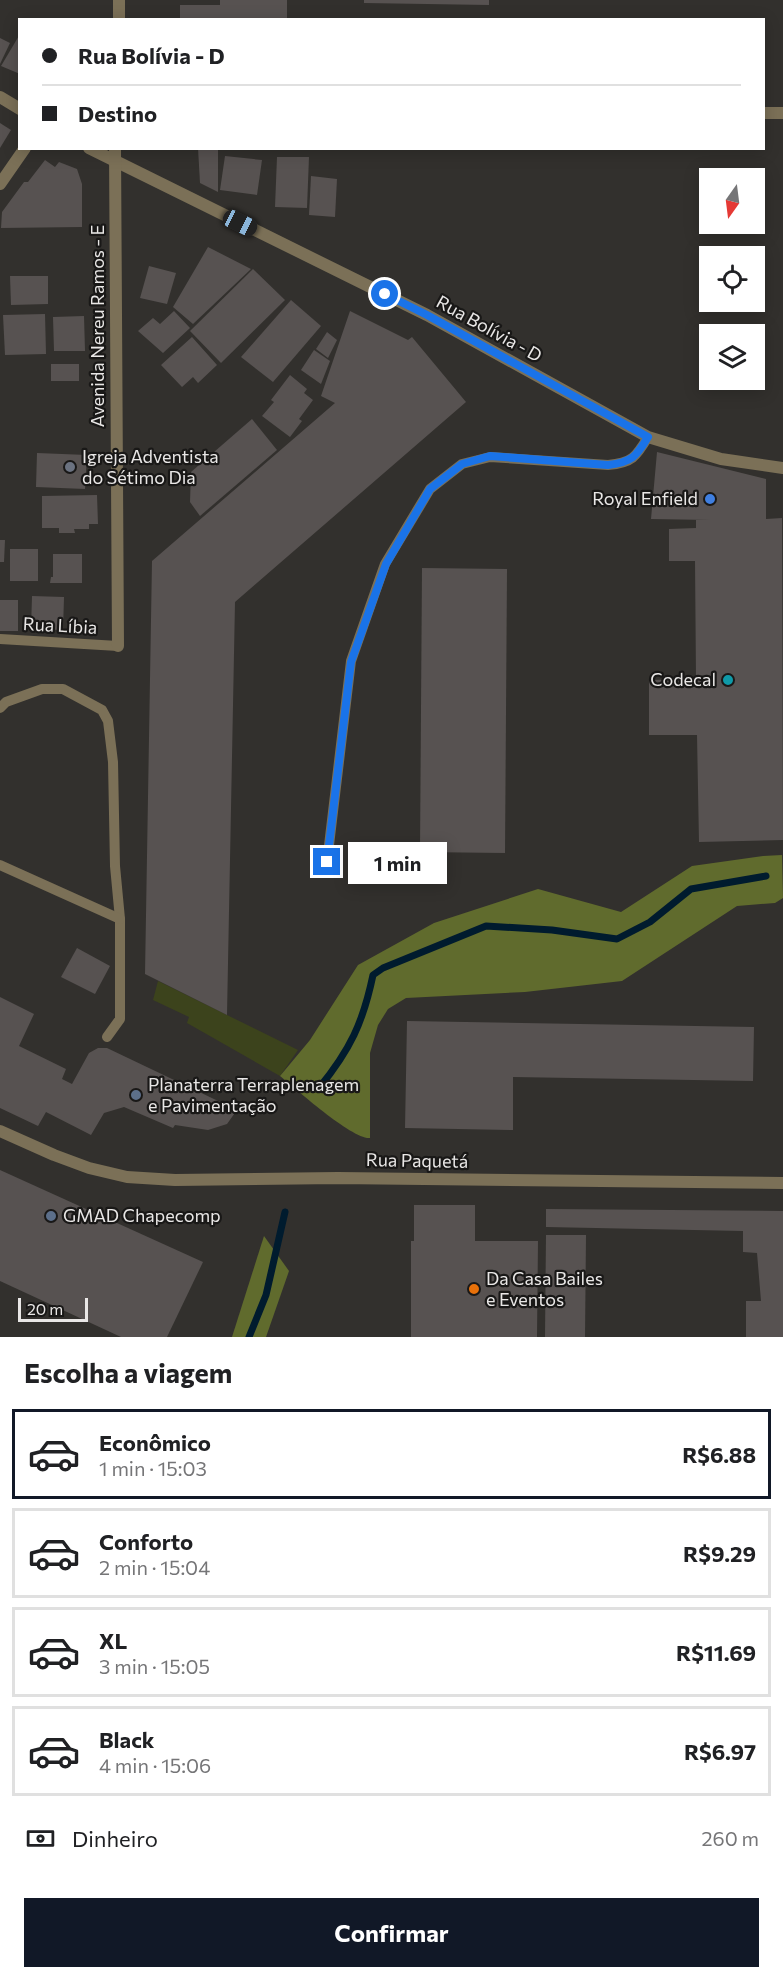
<!DOCTYPE html>
<html lang="pt">
<head>
<meta charset="utf-8">
<style>
	:root { --surface:#fff; --page:#f6f6f6; --text:#202124; --muted:#757577; --line:#e0e0e0; --accent:#111827 }
	body { margin:0; font-family:Commissioner,sans-serif; background:var(--page); color:var(--text); height:100vh; display:flex; flex-direction:column; font-size:22px; white-space:nowrap }
	* { box-sizing:border-box; margin:0 }
	p { font-size:20px; color:var(--muted) }
	.icon { flex:none; width:33px; height:33px; fill:none; stroke:currentColor; stroke-width:2; stroke-linecap:round; stroke-linejoin:round }
	.map { position:relative; height:1337px; overflow:hidden }
	.details { display:flex; flex-direction:column; background:var(--surface); flex:1 }
	.details>* { flex:none }
	.hud { position:absolute; left:18px; top:18px; width:747px; height:132px; border-radius:0px; box-shadow:0 3px 15px #0003; display:grid; align-content:center; height:132px; padding:0 24px; background:var(--surface) }
	.needle { width:39px; rotate:194deg }
	.fabs { position:absolute; left:699px; top:168px; display:grid; gap:12px }
	.fabs a { display:grid; place-items:center; width:66px; height:66px; border-radius:0px; background:var(--surface); box-shadow:0 3px 15px #0003; font-size:30px }
	.scale { position:absolute; left:18px; bottom:15px; width:70px; box-sizing:border-box; padding-left:6px; border:3px solid #e9e7e6; border-top:0; font-size:16px; line-height:21px; white-space:nowrap; color:#e9e7e6; -webkit-text-stroke:4px #191817; paint-order:stroke }
	.end { position:absolute; width:27px; height:27px; margin:-14px; border:8px solid #1a73e8; background:#fff; box-shadow:0 0 0 3px #fff }
	.from { border-radius:50% }
	.bubble { position:absolute; height:42px; border-radius:0px; background:var(--surface); box-shadow:0 3px 15px #0003; font-size:20px; font-weight:700; line-height:42px; text-align:center }
	.car { position:absolute; width:18px; height:36px; margin:-18px -9px; border-radius:8px; box-shadow:0 0 4px 2px #0007; background:linear-gradient(#222 24%,#8ab4d8 0 40%,#222 0 76%,#8ab4d8 0 86%,#222 0) }
	.hud b { display:flex; align-items:center; gap:21px; height:57px; font-size:22px }
	.hud b+b { border-top:2px solid var(--line) }
	.hud i { width:15px; height:15px; background:var(--text) }
	ul { padding:0; list-style:none }
	li { display:flex; align-items:center; gap:18px; height:90px; margin:0 12px 9px; padding:0 12px; border:3px solid var(--line); border-radius:0px }
	li div { flex:1 }
	li b { display:block; font-size:22px }
	li em { font-style:normal; font-weight:700 }
	li.current { border-color:var(--accent) }
	li>.icon { width:54px; height:54px; stroke-width:1.5 }
	h2 { padding:0 24px; font-size:27px; line-height:72px }
	.pay { display:flex; align-items:center; gap:15px; height:66px; padding:0 24px; font-size:22px }
	.pay p { margin-inline-start:auto }
	.cta { display:flex; gap:12px; margin-top:auto; padding:12px 24px }
	.cta a { flex:1; height:69px; border-radius:0px; background:var(--accent); color:#fff; font-size:24px; font-weight:700; line-height:69px; text-align:center }
	.map>svg:first-child { display:block }
</style>
</head>
<body>
<div class="map">
<svg width="783" height="1337" viewBox="0 0 783 1337">
	<rect width="100%" height="100%" fill="#32302d"/>
	<!-- green -->
	<polygon fill="#3c431c" points="158,981 298,1050 280,1076 187,1023 189,1017 153,1000"/>
	<!-- forest -->
	<g fill="#606b2d">
		<path d="M782,855L783,898L775,903L737,906L622,981L525,992L406,998L388,1009L378,1025L370,1053V1138C353,1140 296,1089 280,1076L310,1040L358,965L434,923L538,889L621,912L692,866L763,856Z"/>
		<polygon points="264,1236 289,1271 266,1337 232,1337"/>
	</g>
	<g fill="none" stroke-linecap="round" stroke-linejoin="round">
		<!-- stream -->
		<g stroke="#001b2e" stroke-width="7">
			<path d="M319,1088C350,1050 363,1023 373,975L383,968L486,926L552,930L617,939L650,922L691,889L766,876"/>
			<polyline points="249,1337 266,1295 285,1212"/>
		</g>
	</g>
	<!-- building -->
	<g fill="#575251">
		<polygon points="220,0 287,0 287,20 180,20 180,5 220,5"/>
		<polygon points="364,0 489,0 489,5 364,3"/>
		<polygon points="20,34 20,74 1,66"/>
		<polygon points="0,38 10,43 0,64"/>
		<polygon points="0,123 11,130 0,148"/>
		<polygon points="198,148 218,148 218,192 200,183"/>
		<polygon points="225,156 262,160 257,195 220,190"/>
		<polygon points="277,157 309,157 307,208 275,207"/>
		<polygon points="45,160 55,167 59,162 77,169 82,184 82,227 1,228 2,212 24,182 28,182"/>
		<polygon points="311,176 337,179 335,217 309,215"/>
		<polygon points="208,247 251,269 193,324 173,307"/>
		<polygon points="149,266 176,273 167,304 140,298"/>
		<polygon points="253,269 285,300 221,363 190,331"/>
		<polygon points="10,276 48,276 48,304 11,305"/>
		<polygon points="291,300 321,326 273,382 241,357"/>
		<polygon points="174,311 190,328 163,353 138,331 153,318 160,324"/>
		<polygon points="350,311 408,340 412,337 466,402 235,602 227,1015 145,974 152,561 335,403 321,396"/>
		<polygon points="45,314 46,354 5,355 3,315"/>
		<polygon points="84,316 85,351 54,351 53,317"/>
		<polygon points="327,332 337,340 328,358 316,349"/>
		<polygon points="192,337 217,365 198,383 193,377 182,387 161,365"/>
		<polygon points="314,350 330,361 321,384 301,370"/>
		<rect x="51" y="364" width="28" height="17"/>
		<polygon points="290,375 307,389 304,393 313,400 299,419 302,421 290,437 262,416 274,402 271,400"/>
		<polygon points="252,419 277,450 200,516 190,502 191,472"/>
		<polygon points="657,452 766,479 766,519 782,518 783,840 699,842 697,735 649,735 649,680 696,679 695,561 669,561 669,529 696,528 696,520 710,520 651,519"/>
		<polygon points="37,453 87,455 85,489 36,487"/>
		<polygon points="97,495 98,524 89,524 89,529 74,529 75,533 59,533 59,528 42,528 42,496"/>
		<polygon points="0,540 5,540 4,562 0,562"/>
		<rect x="10" y="549" width="28" height="32"/>
		<polygon points="53,554 82,554 82,583 50,583 51,577 53,577"/>
		<polygon points="422,568 507,569 505,853 420,852"/>
		<polygon points="32,596 64,597 63,630 31,629"/>
		<rect x="0" y="600" width="18" height="31"/>
		<polygon points="77,948 110,966 95,994 61,977"/>
		<polygon points="0,997 34,1014 19,1046 66,1069 62,1079 72,1084 89,1053 98,1048 107,1048 237,1110 227,1124 208,1130 175,1125 173,1128 124,1107 104,1113 91,1135 46,1112 38,1126 0,1108"/>
		<polygon points="407,1021 754,1027 753,1081 513,1077 513,1130 405,1128"/>
		<polygon points="0,1170 203,1262 167,1337 121,1337 0,1281"/>
		<polygon points="414,1205 475,1205 475,1241 538,1241 537,1337 411,1337 411,1241 414,1241"/>
		<polygon points="546,1209 783,1211 783,1337 746,1337 746,1301 761,1301 757,1253 743,1252 743,1231 546,1227"/>
		<polygon points="546,1235 586,1235 585,1337 545,1337"/>
	</g>
	<g fill="none" stroke-linecap="round" stroke-linejoin="round">
		<!-- lane -->
		<g stroke="#7b7057" stroke-width="10">
			<polyline points="0,639 118,646"/>
			<polyline points="0,708 6,702 42,689 63,689 102,710 108,721 113,762 115,866 120,919 120,1019 107,1037"/>
			<path d="M327,862L351,661L385,564L430,489L462,464L490,457L608,465C632,463 636,457 648,437"/>
			<polyline points="0,865 120,919"/>
		</g>
		<!-- street -->
		<g stroke="#7b7057" stroke-width="12">
			<polyline points="119,20 119,0"/>
			<polyline points="0,97 20,109"/>
			<polyline points="764,113 783,113"/>
			<polyline points="89,148 427,315 648,437 721,459 783,468"/>
			<polyline points="115,148 118,646"/>
			<polyline points="0,184 25,148"/>
			<polyline points="0,1131 54,1155 89,1168 127,1177 175,1180 338,1178 783,1183"/>
		</g>
	</g>
	<g fill="none" stroke-linecap="round" stroke-linejoin="round">
		<!-- route -->
		<path stroke="#1a73e8" stroke-width="8" d="M327,862L351,662L386,564L430,489L462,464L490,456L608,465C632,462 636,457 648,437L427,315L385,294"/>
	</g>
	<!-- markers -->
	<circle fill="#6b7280" stroke="#191817" stroke-width="2" cx="70" cy="467" r="6"/>
	<circle fill="#3f7fe0" stroke="#191817" stroke-width="2" cx="710" cy="499" r="6"/>
	<circle fill="#0f9aa8" stroke="#191817" stroke-width="2" cx="728" cy="680" r="6"/>
	<g fill="#5c6f8a" stroke="#191817" stroke-width="2">
		<circle cx="136" cy="1095" r="6"/>
		<circle cx="51" cy="1216" r="6"/>
	</g>
	<circle fill="#e8710a" stroke="#191817" stroke-width="2" cx="474" cy="1289" r="6"/>
	<g text-anchor="middle" stroke-width="4.5" stroke-linejoin="round" paint-order="stroke">
		<!-- street labels -->
		<g font-size="18" fill="#e9e7e6" stroke="#191817">
			<text transform="translate(98 326) rotate(-90)" y="6">Avenida Nereu Ramos - E</text>
			<text transform="translate(489 329) rotate(29)" y="6">Rua Bolívia - D</text>
			<text transform="translate(60 626) rotate(3)" y="6">Rua Líbia</text>
			<text transform="translate(417 1161) rotate(1)" y="6">Rua Paquetá</text>
		</g>
		<!-- poi labels -->
		<g font-size="18" fill="#e9e7e6" stroke="#191817" text-anchor="start">
			<text x="82" y="463">Igreja Adventista<tspan x="82" dy="21">do Sétimo Dia</tspan></text>
			<text x="698" y="505" text-anchor="end">Royal Enfield</text>
			<text x="716" y="686" text-anchor="end">Codecal</text>
			<text x="148" y="1091">Planaterra Terraplenagem<tspan x="148" dy="21">e Pavimentação</tspan></text>
			<text x="63" y="1222">GMAD Chapecomp</text>
			<text x="486" y="1285">Da Casa Bailes<tspan x="486" dy="21">e Eventos</tspan></text>
		</g>
	</g>
</svg>
<div class="fabs">
<a><svg class="needle" viewBox="-14 -14 28 28"><path d="M0-13l5 13h-10z" fill="#e53935"/><path d="M0 13l5-13h-10z" fill="#757577"/></svg></a>
<a><svg class="icon" aria-label="locate" viewBox="0 0 24 24"><circle cx="12" cy="12" r="6"/><path d="M12 2v4M12 18v4M2 12h4M18 12h4"/></svg></a>
<a><svg class="icon" aria-label="layers" viewBox="0 0 24 24"><path d="M12 4l9 5-9 5-9-5zM3 14l9 5 9-5"/></svg></a>
</div>
<div class="scale">20 m</div>
<i class="end from" style="left:385px;top:294px"></i>
<i class="end" style="left:327px;top:862px"></i>
<div class="bubble" style="left:348px;top:842px;width:99px">1 min</div>
<i class="car" style="left:240px;top:223px;rotate:116deg"></i>
<div class="hud">
<b><i class="from"></i>Rua Bolívia - D</b>
<b><i></i>Destino</b>
</div>
</div>
<section class="details">
<h2>Escolha a viagem</h2>
<ul>
<li class="current"><svg class="icon" aria-label="car" viewBox="0 0 24 24"><path d="M5 17H2v-5l4-1 3-4h7l3 4 3 1v5h-3M9 17h6M6 11h13"/><circle cx="7" cy="17" r="2"/><circle cx="17" cy="17" r="2"/></svg><div><b>Econômico</b><p>1 min · 15:03</p></div><em>R$6.88</em></li>
<li><svg class="icon" aria-label="car" viewBox="0 0 24 24"><path d="M5 17H2v-5l4-1 3-4h7l3 4 3 1v5h-3M9 17h6M6 11h13"/><circle cx="7" cy="17" r="2"/><circle cx="17" cy="17" r="2"/></svg><div><b>Conforto</b><p>2 min · 15:04</p></div><em>R$9.29</em></li>
<li><svg class="icon" aria-label="car" viewBox="0 0 24 24"><path d="M5 17H2v-5l4-1 3-4h7l3 4 3 1v5h-3M9 17h6M6 11h13"/><circle cx="7" cy="17" r="2"/><circle cx="17" cy="17" r="2"/></svg><div><b>XL</b><p>3 min · 15:05</p></div><em>R$11.69</em></li>
<li><svg class="icon" aria-label="car" viewBox="0 0 24 24"><path d="M5 17H2v-5l4-1 3-4h7l3 4 3 1v5h-3M9 17h6M6 11h13"/><circle cx="7" cy="17" r="2"/><circle cx="17" cy="17" r="2"/></svg><div><b>Black</b><p>4 min · 15:06</p></div><em>R$6.97</em></li>
</ul>
<div class="pay"><svg class="icon" aria-label="cash" viewBox="0 0 24 24"><path d="M3 7h18v10H3z"/><circle cx="12" cy="12" r="2"/></svg>Dinheiro<p>260 m</p></div>
<div class="cta"><a>Confirmar</a></div>
</section>
</body>
</html>
